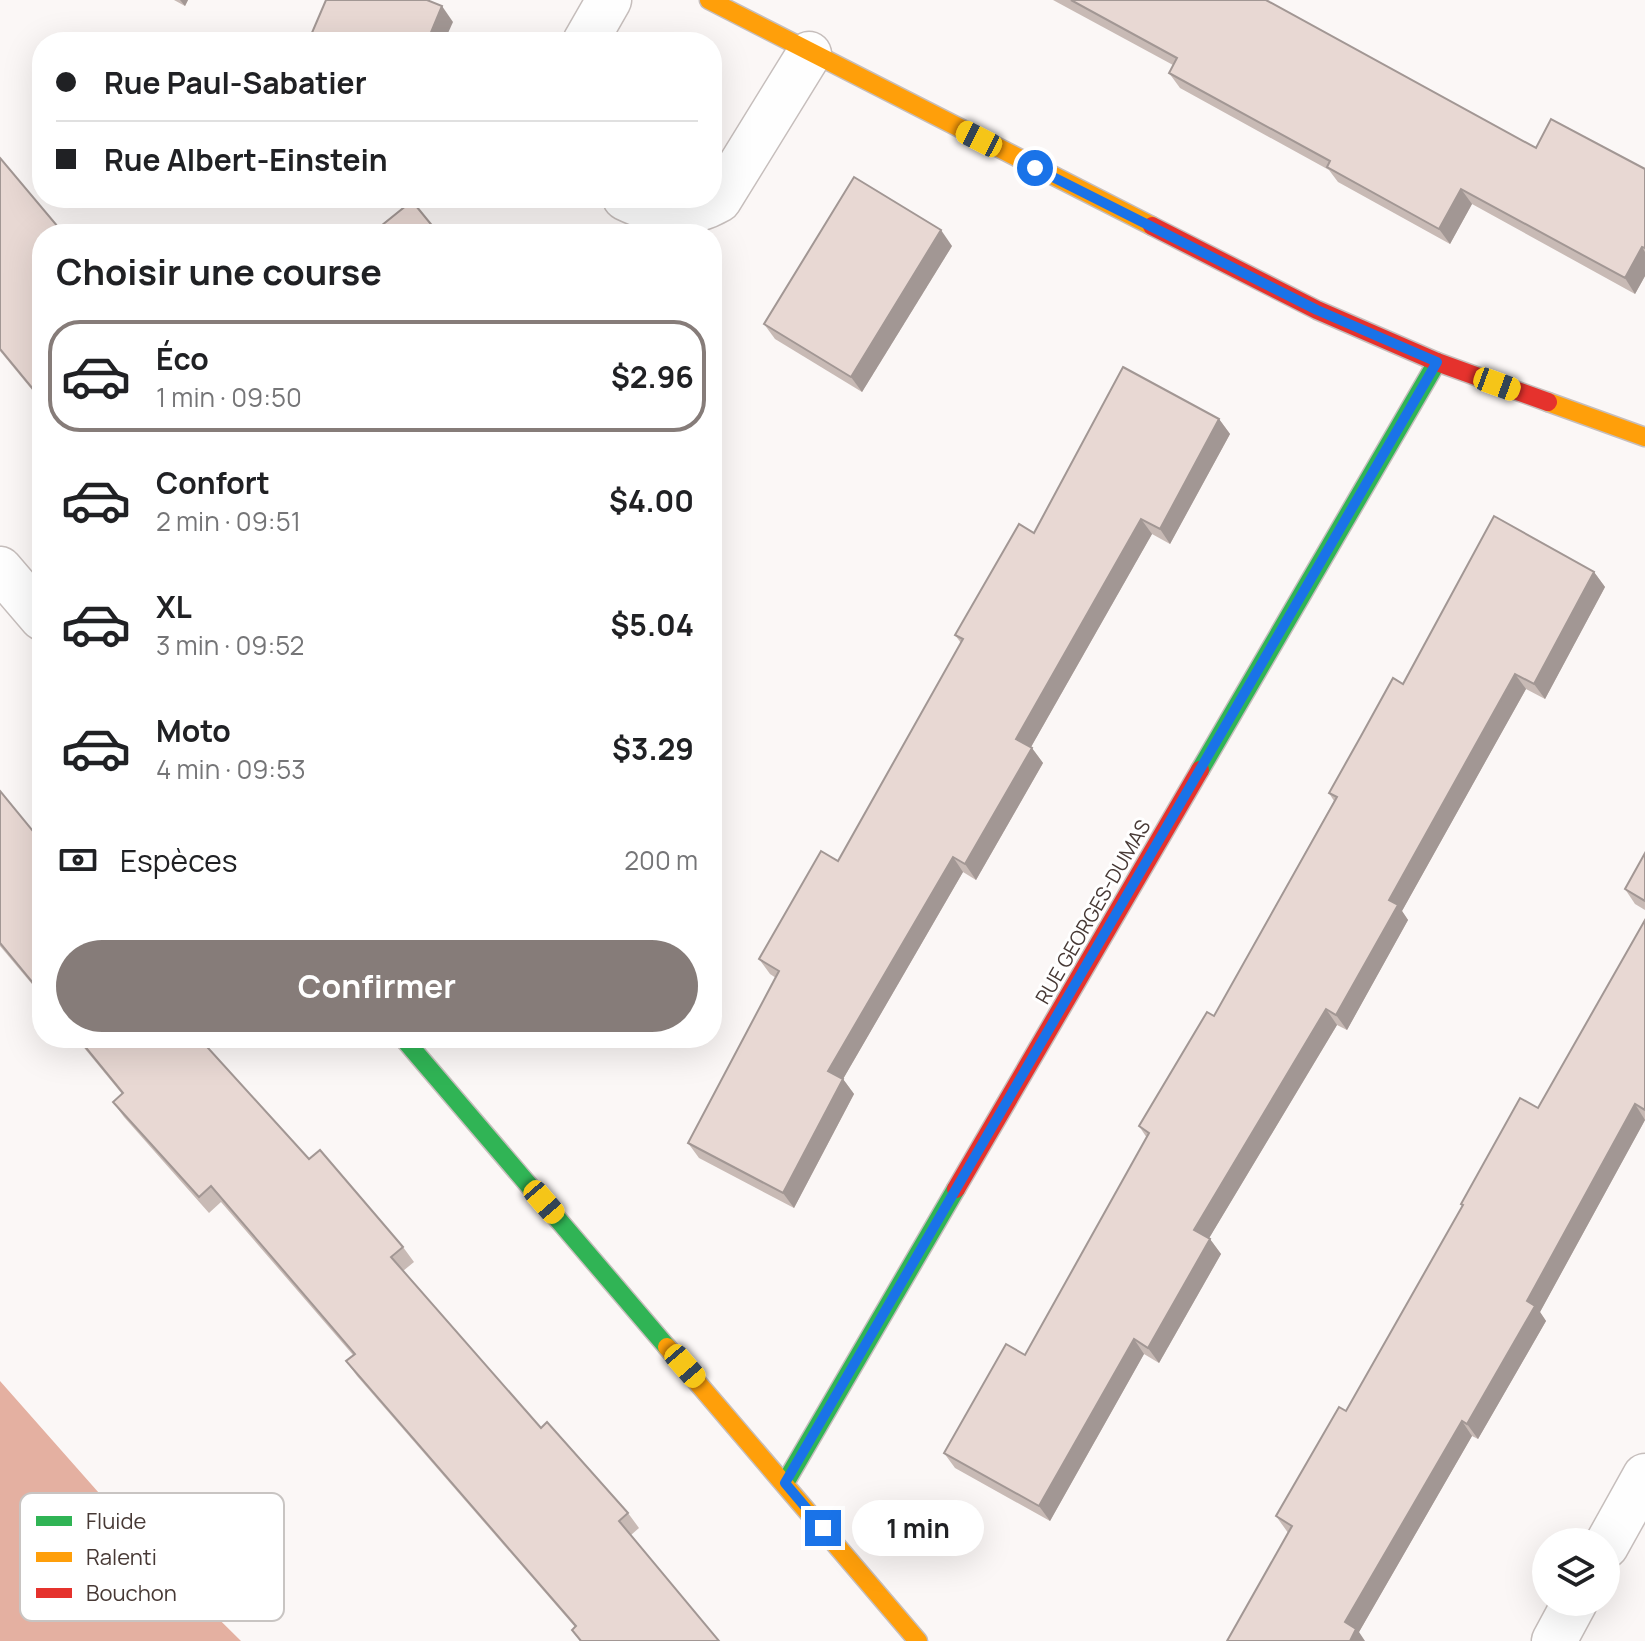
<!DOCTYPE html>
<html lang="fr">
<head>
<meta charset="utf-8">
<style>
	:root { --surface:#fff; --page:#f2f2f2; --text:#202124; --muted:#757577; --line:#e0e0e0; --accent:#867c79 }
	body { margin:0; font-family:Manrope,sans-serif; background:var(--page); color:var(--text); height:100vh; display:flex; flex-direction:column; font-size:30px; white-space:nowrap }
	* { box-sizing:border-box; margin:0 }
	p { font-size:26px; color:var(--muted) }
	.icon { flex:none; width:44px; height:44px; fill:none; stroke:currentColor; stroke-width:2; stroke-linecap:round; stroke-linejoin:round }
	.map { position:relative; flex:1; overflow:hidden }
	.drawer { position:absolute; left:32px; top:224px; width:690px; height:824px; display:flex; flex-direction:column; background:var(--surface); border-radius:32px; box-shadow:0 8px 32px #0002 }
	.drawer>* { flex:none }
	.guide { position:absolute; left:32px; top:32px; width:690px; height:176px; border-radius:32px; box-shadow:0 8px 32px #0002; display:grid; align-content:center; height:176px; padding:0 24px; background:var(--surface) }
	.fabs { position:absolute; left:1532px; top:1528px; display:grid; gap:16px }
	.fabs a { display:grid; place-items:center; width:88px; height:88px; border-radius:50%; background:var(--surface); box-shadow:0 8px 32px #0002; font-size:40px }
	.end { position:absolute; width:36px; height:36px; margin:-18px; border:10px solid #1a73e8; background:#fff; box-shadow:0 0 0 4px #fff }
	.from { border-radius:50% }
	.bubble { position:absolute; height:56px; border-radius:28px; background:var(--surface); box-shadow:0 8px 32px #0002; font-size:26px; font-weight:700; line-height:56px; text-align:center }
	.car { position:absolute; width:24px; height:48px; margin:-24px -12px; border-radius:10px; box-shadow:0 0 6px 2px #0007; background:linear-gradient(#f5c518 24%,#345 0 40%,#f5c518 0 76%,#345 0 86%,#f5c518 0) }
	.guide b { display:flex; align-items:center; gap:28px; height:76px; font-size:30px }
	.guide b+b { border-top:2px solid var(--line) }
	.guide i { width:20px; height:20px; background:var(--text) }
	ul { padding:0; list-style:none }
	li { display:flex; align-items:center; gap:24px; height:112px; margin:0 16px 12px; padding:0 8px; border:4px solid transparent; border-radius:32px }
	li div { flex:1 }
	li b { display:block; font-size:30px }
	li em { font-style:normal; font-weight:700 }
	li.current { border-color:var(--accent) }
	li>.icon { width:72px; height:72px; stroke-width:1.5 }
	h2 { padding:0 24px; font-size:36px; line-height:96px }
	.pay { display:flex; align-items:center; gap:20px; height:88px; padding:0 24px; font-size:30px }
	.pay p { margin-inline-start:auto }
	.primary-button { display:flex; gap:16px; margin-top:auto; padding:16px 24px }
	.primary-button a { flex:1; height:92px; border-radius:48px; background:var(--accent); color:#fff; font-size:32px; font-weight:700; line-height:92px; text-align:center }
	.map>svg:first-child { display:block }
</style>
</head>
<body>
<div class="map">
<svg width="1645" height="1641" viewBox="0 0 1645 1641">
	<rect width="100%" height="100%" fill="#fbf7f6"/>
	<!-- water -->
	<polygon fill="#e4b0a1" points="0,1381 152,1553 241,1641 0,1641"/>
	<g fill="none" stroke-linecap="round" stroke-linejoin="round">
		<defs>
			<g id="street">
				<polyline points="585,42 609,0"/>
				<path d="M625,198C658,214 686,219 719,200L809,54"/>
				<polyline points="0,569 42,618"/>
				<polyline points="1606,1546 1645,1476"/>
				<polyline points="1554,1641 1575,1602"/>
			</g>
			<g id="fast">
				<polyline points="1200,770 1437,362"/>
				<polyline points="403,1038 667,1347"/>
				<polyline points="785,1483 956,1189"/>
			</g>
			<g id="slow">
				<polyline points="709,0 1152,226"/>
				<polyline points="1548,402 1645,437"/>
				<polyline points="667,1347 918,1641"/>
			</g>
			<g id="jam">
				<polyline points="1152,226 1317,310 1437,362 1548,402"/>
				<polyline points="956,1189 1200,770"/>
			</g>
		</defs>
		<!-- street casing -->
		<use href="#street" stroke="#c6bebc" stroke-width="47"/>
		<!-- fast casing -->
		<use href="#fast" stroke="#c6bebc" stroke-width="21"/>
		<!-- slow casing -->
		<use href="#slow" stroke="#c6bebc" stroke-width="21"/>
		<!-- jam casing -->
		<use href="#jam" stroke="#c6bebc" stroke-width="21"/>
		<!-- street -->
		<use href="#street" stroke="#fefefe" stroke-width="44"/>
		<!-- fast -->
		<use href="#fast" stroke="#30b455" stroke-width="18"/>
		<!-- slow -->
		<use href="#slow" stroke="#ff9f0a" stroke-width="18"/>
		<!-- jam -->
		<use href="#jam" stroke="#e5322d" stroke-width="18"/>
	</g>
	<!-- wall -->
	<g fill="#c8bab5">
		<polygon points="174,0 188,0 185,6"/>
		<polygon points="1053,0 1266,0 1536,148 1645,169 1645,276 1635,294 1472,204 1450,244 1338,182 1329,170 1180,88 1169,73 1173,65"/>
		<polygon points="0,158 42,234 42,402 0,351"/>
		<polygon points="952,246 862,392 775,339 764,324"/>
		<polygon points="1219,419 1230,434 1170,544 1152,534 1031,747 1043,763 976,880 963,872 843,1079 854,1094 794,1208 699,1158 688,1143 776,978 770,974 759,959 838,861 961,643 955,635 1034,533"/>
		<polygon points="1594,572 1605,587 1545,699 1526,689 1402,911 1408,920 1347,1030 1337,1025 1209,1238 1221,1254 1159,1363 1144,1354 1050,1521 955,1468 944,1453 1025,1355 1147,1138 1139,1126 1214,1016 1334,801 1329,793 1403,684"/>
		<polygon points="0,791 42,842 42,996 0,946"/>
		<polygon points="1645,853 1645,910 1635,904 1625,889"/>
		<polygon points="1645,920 1645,1120 1540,1312 1546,1321 1478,1439 1472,1436 1359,1632 1276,1516 1346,1411 1463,1206 1461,1204 1538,1108"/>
		<polygon points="76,1038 199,1038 309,1159 403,1247 414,1262 403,1271 541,1428 628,1513 639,1528 631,1535 719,1641 580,1641 572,1630 575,1627 357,1376 346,1361 353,1355 221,1202 209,1213 124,1117 113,1102 122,1094"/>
	</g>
	<!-- shaded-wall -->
	<g fill="#a29794">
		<polygon points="180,0 188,0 185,6"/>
		<polygon points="442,6 453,22 444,42 427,42"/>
		<polygon points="1461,189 1472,204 1450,244 1439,229"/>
		<polygon points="941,230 952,246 862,392 851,377"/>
		<polygon points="1642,247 1645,252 1645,276 1635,294 1625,278"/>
		<polygon points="1219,419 1230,434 1170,544 1160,529"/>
		<polygon points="1141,519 1152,534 1027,754 1016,739"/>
		<polygon points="1594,572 1605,587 1545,699 1534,684"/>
		<polygon points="1515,674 1526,689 1402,911 1408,920 1347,1030 1336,1015 1389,900"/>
		<polygon points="1032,748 1043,763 976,880 965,864"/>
		<polygon points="953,857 963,872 839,1086 828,1071"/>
		<polygon points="1326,1009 1337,1025 1205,1245 1194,1230"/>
		<polygon points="843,1079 854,1094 794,1208 783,1193"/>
		<polygon points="1635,1104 1645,1120 1540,1312 1546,1321 1478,1439 1467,1424 1527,1301"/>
		<polygon points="1210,1239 1221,1254 1159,1363 1148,1348"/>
		<polygon points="1134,1339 1144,1354 1050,1521 1039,1506"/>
		<polygon points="1462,1421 1472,1436 1359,1632 1365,1641 1350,1641 1345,1622"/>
	</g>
	<!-- building -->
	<g fill="#e8d8d3" stroke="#a29794" stroke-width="2">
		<polygon points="326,0 427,0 442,6 427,42 308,42"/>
		<polygon points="1071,0 1266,0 1536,148 1551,119 1645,169 1645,248 1642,247 1625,278 1461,189 1439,229 1327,167 1330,161 1169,73 1177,58"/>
		<polygon points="0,158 64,234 42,234 42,400 0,349"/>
		<polygon points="854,177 941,230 851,377 764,324"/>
		<polygon points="412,201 439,234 371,234"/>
		<polygon points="1123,367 1219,419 1160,529 1141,519 1016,739 1032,748 965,864 953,857 828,1071 843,1079 783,1193 688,1143 779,971 759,959 821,851 838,861 963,639 955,635 1019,524 1034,533"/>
		<polygon points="1494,516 1594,572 1534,684 1515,674 1389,900 1398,905 1336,1015 1326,1009 1194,1230 1210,1239 1148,1348 1134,1339 1039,1506 944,1453 1006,1344 1025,1355 1149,1133 1139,1126 1207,1012 1214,1016 1337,797 1329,793 1361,736 1393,678 1403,684"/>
		<polygon points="0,791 42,842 42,994 0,943"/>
		<polygon points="1645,853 1645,901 1625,889"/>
		<polygon points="1645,920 1645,1110 1635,1104 1527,1301 1535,1306 1467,1424 1462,1421 1345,1622 1356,1629 1350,1641 1227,1641 1292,1526 1276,1516 1339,1407 1346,1411 1463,1205 1461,1204 1520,1098 1538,1108"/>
		<polygon points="78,1038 199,1038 309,1159 320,1150 403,1247 391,1257 541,1428 547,1422 628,1513 619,1521 719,1641 581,1641 572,1630 576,1626 346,1361 355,1354 211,1186 199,1197 113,1102 123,1093"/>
	</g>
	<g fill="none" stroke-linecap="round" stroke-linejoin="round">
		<!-- route -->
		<polyline stroke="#1a73e8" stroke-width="10" points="823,1528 785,1483 1437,362 1317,310 1035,168"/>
	</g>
	<g text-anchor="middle" stroke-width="6" stroke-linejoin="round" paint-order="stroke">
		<!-- street labels -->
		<g font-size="20" fill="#473935" stroke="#fff">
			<text transform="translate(1093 912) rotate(-60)" y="7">RUE GEORGES-DUMAS</text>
		</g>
	</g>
	<!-- legend -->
	<rect x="20" y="1493" width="264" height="128" rx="12" fill="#fff" stroke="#c8c4c2" stroke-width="2"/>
	<rect x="36" y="1516" width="36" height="10" fill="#30b455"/>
	<rect x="36" y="1552" width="36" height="10" fill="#ff9f0a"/>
	<rect x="36" y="1588" width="36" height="10" fill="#e5322d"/>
	<g font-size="22" fill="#473935">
		<text x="86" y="1529">Fluide</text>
		<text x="86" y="1565">Ralenti</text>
		<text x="86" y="1601">Bouchon</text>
	</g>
</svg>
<div class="fabs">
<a><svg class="icon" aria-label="layers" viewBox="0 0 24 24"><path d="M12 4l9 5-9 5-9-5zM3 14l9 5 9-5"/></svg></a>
</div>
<i class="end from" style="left:1035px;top:168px"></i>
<i class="end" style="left:823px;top:1528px"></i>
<div class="bubble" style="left:852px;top:1500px;width:132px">1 min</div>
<i class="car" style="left:979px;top:139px;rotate:297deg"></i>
<i class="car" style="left:1497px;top:384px;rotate:110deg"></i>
<i class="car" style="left:544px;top:1202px;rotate:139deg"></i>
<i class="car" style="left:685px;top:1366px;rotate:139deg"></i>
<div class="guide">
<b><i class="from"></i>Rue Paul-Sabatier</b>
<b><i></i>Rue Albert-Einstein</b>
</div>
<section class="drawer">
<h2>Choisir une course</h2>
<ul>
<li class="current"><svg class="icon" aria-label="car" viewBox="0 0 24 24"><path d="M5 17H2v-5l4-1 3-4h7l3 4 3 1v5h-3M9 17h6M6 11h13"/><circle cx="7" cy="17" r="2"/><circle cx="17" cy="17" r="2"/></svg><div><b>Éco</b><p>1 min · 09:50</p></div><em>$2.96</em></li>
<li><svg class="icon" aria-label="car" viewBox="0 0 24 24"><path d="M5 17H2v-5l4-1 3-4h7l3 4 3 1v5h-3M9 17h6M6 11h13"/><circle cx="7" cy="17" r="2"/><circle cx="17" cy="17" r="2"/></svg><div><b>Confort</b><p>2 min · 09:51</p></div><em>$4.00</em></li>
<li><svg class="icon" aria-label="car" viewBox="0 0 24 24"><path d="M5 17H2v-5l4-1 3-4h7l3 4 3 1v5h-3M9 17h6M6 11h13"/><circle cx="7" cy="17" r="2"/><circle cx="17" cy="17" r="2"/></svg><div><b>XL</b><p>3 min · 09:52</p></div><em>$5.04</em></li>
<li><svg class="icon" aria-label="car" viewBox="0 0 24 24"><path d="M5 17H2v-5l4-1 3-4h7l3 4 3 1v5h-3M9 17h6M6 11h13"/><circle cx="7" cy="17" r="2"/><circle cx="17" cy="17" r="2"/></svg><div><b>Moto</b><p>4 min · 09:53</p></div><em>$3.29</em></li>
</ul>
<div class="pay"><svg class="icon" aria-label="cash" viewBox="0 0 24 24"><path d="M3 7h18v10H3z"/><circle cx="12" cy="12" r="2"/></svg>Espèces<p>200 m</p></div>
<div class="primary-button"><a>Confirmer</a></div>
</section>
</div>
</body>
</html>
